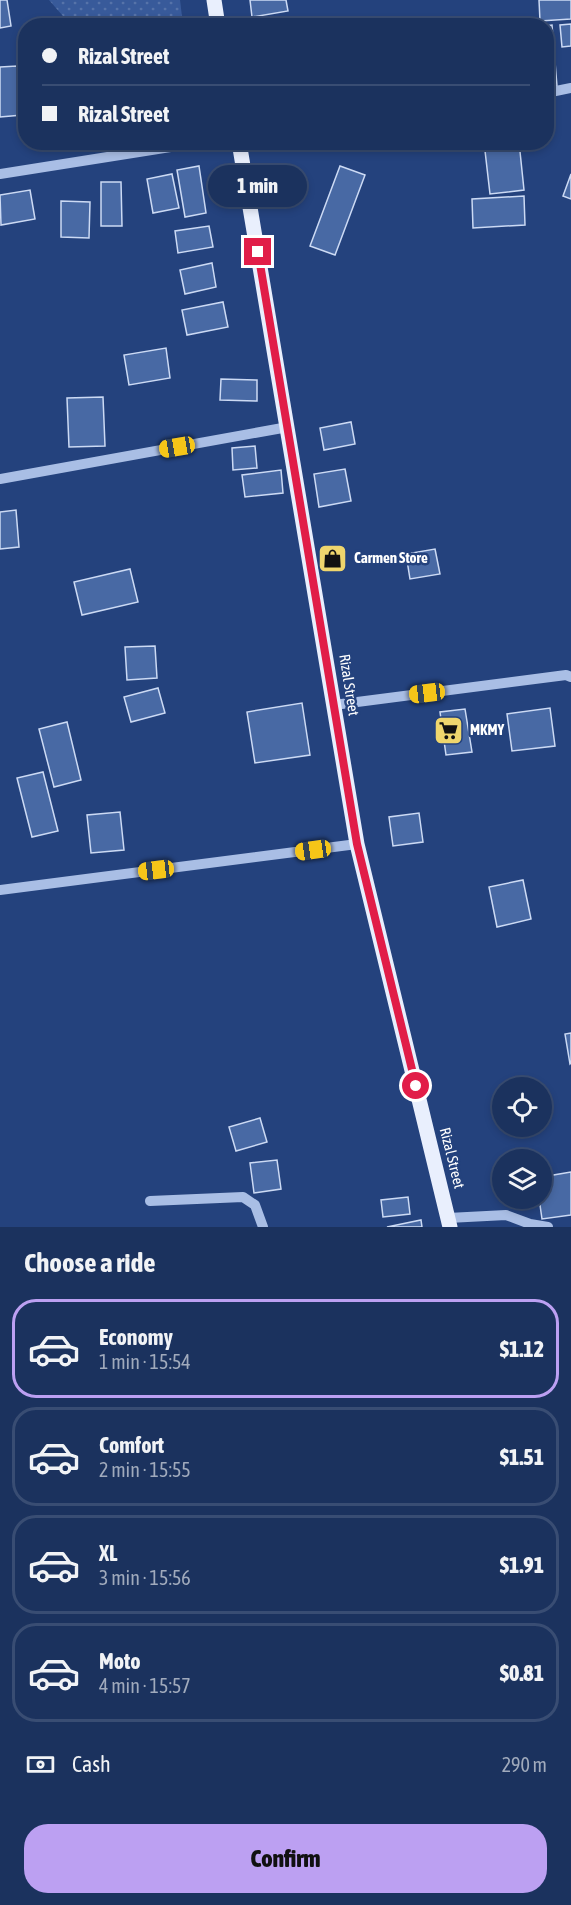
<!DOCTYPE html>
<html lang="en">
<head>
<meta charset="utf-8">
<style>
	:root { --surface:#1b325e; --page:#283e67; --text:#f1f3f6; --muted:#a0aabc; --line:#394d73; --accent:#bca0f2 }
	body { margin:0; font-family:"Asap Condensed",sans-serif; background:var(--page); color:var(--text); height:100vh; display:flex; flex-direction:column; font-size:22px; white-space:nowrap }
	* { box-sizing:border-box; margin:0 }
	p { font-size:20px; color:var(--muted) }
	.icon { flex:none; width:33px; height:33px; fill:none; stroke:currentColor; stroke-width:2; stroke-linecap:round; stroke-linejoin:round }
	.map { position:relative; height:1227px; overflow:hidden }
	.sheet { display:flex; flex-direction:column; background:var(--surface); flex:1 }
	.sheet>* { flex:none }
	.top-card { position:absolute; left:18px; top:18px; width:536px; height:132px; border-radius:24px; box-shadow:0 3px 9px #0003,0 0 0 2px var(--line); display:grid; align-content:center; height:132px; padding:0 24px; background:var(--surface) }
	.buttons { position:absolute; left:492px; top:1077px; display:grid; gap:12px }
	.buttons a { display:grid; place-items:center; width:60px; height:60px; border-radius:50%; background:var(--surface); box-shadow:0 3px 9px #0003,0 0 0 2px var(--line); font-size:30px }
	.end { position:absolute; width:27px; height:27px; margin:-14px; border:8px solid #e11d48; background:#fff; box-shadow:0 0 0 3px #fff }
	.from { border-radius:50% }
	.bubble { position:absolute; height:42px; border-radius:21px; background:var(--surface); box-shadow:0 3px 9px #0003,0 0 0 2px var(--line); font-size:20px; font-weight:800; line-height:42px; text-align:center }
	.car { position:absolute; width:18px; height:36px; margin:-18px -9px; border-radius:8px; box-shadow:0 0 4px 2px #0007; background:linear-gradient(#f5c518 24%,#345 0 40%,#f5c518 0 76%,#345 0 86%,#f5c518 0) }
	.top-card b { display:flex; align-items:center; gap:21px; height:57px; font-size:22px }
	.top-card b+b { border-top:2px solid var(--line) }
	.top-card i { width:15px; height:15px; background:var(--text) }
	ul { padding:0; list-style:none }
	li { display:flex; align-items:center; gap:18px; height:99px; margin:0 12px 9px; padding:0 12px; border:3px solid var(--line); border-radius:24px }
	li div { flex:1 }
	li b { display:block; font-size:22px }
	li em { font-style:normal; font-weight:800 }
	li.active { border-color:var(--accent) }
	li>.icon { width:54px; height:54px; stroke-width:1.5 }
	h2 { padding:0 24px; font-size:27px; line-height:72px }
	.pay { display:flex; align-items:center; gap:15px; height:66px; padding:0 24px; font-size:22px }
	.pay p { margin-inline-start:auto }
	.cta { display:flex; gap:12px; margin-top:auto; padding:12px 24px }
	.cta a { flex:1; height:69px; border-radius:24px; background:var(--accent); color:#111; font-size:24px; font-weight:800; line-height:69px; text-align:center }
	.map>svg:first-child { display:block }
</style>
</head>
<body>
<div class="map">
<svg width="571" height="1227" viewBox="0 0 571 1227">
	<defs>
		<pattern id="green-dots" width="8" height="8" patternUnits="userSpaceOnUse" patternTransform="scale(1.5)"><rect width="8" height="8" fill="#385a9a"/><path d="M2 2h.1M6 6h.1" fill="none" stroke="#5673a9" stroke-width="1.8" stroke-linecap="round"/></pattern>
	</defs>
	<rect width="100%" height="100%" fill="#24427d"/>
	<!-- green -->
	<polygon fill="url(#green-dots)" points="49,0 180,0 183,25 69,23"/>
	<!-- building -->
	<g fill="#4869a4" stroke="#ccdaf4" stroke-width="1.5">
		<polygon points="0,0 7,0 11,26 0,28"/>
		<polygon points="250,0 286,0 288,11 252,17"/>
		<polygon points="539,0 571,0 571,19 540,21"/>
		<polygon points="571,24 571,46 562,47 560,25"/>
		<polygon points="552,25 557,86 546,87 545,26"/>
		<polygon points="17,66 22,115 0,117 0,67"/>
		<polygon points="484,142 519,142 524,190 490,194"/>
		<polygon points="199,166 206,213 185,217 177,170"/>
		<polygon points="340,166 365,175 335,255 310,246"/>
		<polygon points="172,174 179,208 153,213 147,179"/>
		<polygon points="571,174 571,199 563,196"/>
		<polygon points="101,182 121,182 122,226 101,226"/>
		<polygon points="30,190 35,219 1,225 0,195"/>
		<polygon points="524,196 525,225 473,228 472,199"/>
		<polygon points="61,201 90,202 89,238 61,237"/>
		<polygon points="209,226 213,247 178,253 175,231"/>
		<polygon points="212,263 216,287 185,294 180,270"/>
		<polygon points="223,302 228,327 187,335 182,310"/>
		<polygon points="166,348 170,378 129,385 124,355"/>
		<polygon points="221,379 257,380 257,401 220,400"/>
		<polygon points="103,397 105,446 69,447 67,398"/>
		<polygon points="351,422 355,444 324,450 320,428"/>
		<polygon points="255,446 257,468 233,470 232,448"/>
		<polygon points="345,469 351,501 319,507 314,474"/>
		<polygon points="281,470 283,493 245,497 242,475"/>
		<polygon points="16,510 19,547 0,549 0,512"/>
		<polygon points="435,549 440,574 410,579 406,554"/>
		<polygon points="130,569 138,602 82,615 74,582"/>
		<polygon points="155,646 157,678 127,680 125,647"/>
		<polygon points="158,688 165,713 131,722 124,697"/>
		<polygon points="302,703 310,755 255,763 247,712"/>
		<polygon points="550,708 555,746 512,751 507,714"/>
		<polygon points="465,709 472,752 446,755 440,712"/>
		<polygon points="67,722 81,780 54,787 39,729"/>
		<polygon points="43,772 58,831 32,837 17,778"/>
		<polygon points="120,812 124,850 91,853 87,815"/>
		<polygon points="419,813 423,842 393,846 389,817"/>
		<polygon points="523,880 531,919 497,927 489,887"/>
		<polygon points="571,1033 571,1063 570,1064 565,1034"/>
		<polygon points="260,1118 267,1142 236,1151 229,1127"/>
		<polygon points="277,1160 281,1189 254,1193 250,1163"/>
		<polygon points="571,1172 571,1215 542,1219 539,1198 542,1198 542,1177"/>
		<polygon points="408,1197 410,1214 383,1217 381,1200"/>
		<polygon points="421,1220 422,1227 387,1227"/>
	</g>
	<g fill="none" stroke-linecap="round" stroke-linejoin="round">
		<!-- minor -->
		<g stroke="#a9bee5" stroke-width="10">
			<polyline points="546,93 571,88"/>
			<polyline points="0,174 202,142"/>
			<polyline points="0,479 288,427"/>
			<polyline points="334,705 566,675 571,677"/>
			<polyline points="0,890 357,844"/>
			<polyline points="150,1201 243,1197 255,1205 263,1227"/>
			<polyline points="448,1218 506,1215 530,1224 548,1227"/>
		</g>
		<!-- major -->
		<g stroke="#e9effd" stroke-width="15">
			<polyline points="214,0 218,26"/>
			<polyline points="239,142 357,844 450,1227"/>
		</g>
	</g>
	<g fill="none" stroke-linecap="round" stroke-linejoin="round">
		<!-- route -->
		<polyline stroke="#e11d48" stroke-width="8" points="258,252 357,844 416,1086"/>
	</g>
	<!-- icons -->
	<defs>
		<symbol id="shop-square" viewBox="-11 -11 22 22"><rect x="-9" y="-9" width="18" height="18" rx="4" fill="#efd66d" stroke="#24427d"/><path d="M-5-2.5h2.3a2.7 3.5 0 0 1 5.4 0H5L5.5 6h-11ZM-1.5-2.5h3a1.5 2.3 0 0 0-3 0Z" fill="#111"/></symbol>
		<symbol id="supermarket-square" viewBox="-11 -11 22 22"><rect x="-9" y="-9" width="18" height="18" rx="4" fill="#efd66d" stroke="#24427d"/><path d="M-6-5.5h2.5l.6 2H6L4.5 2H-2.5L-4.4-4H-6ZM-1.5 3.2a1.3 1.3 0 1 0 .1 0ZM3 3.2a1.3 1.3 0 1 0 .1 0Z" fill="#111"/></symbol>
	</defs>
	<g fill-rule="evenodd">
		<use href="#shop-square" x="316" y="542" width="33" height="33"/>
		<use href="#supermarket-square" x="432" y="714" width="33" height="33"/>
	</g>
	<g text-anchor="middle" stroke-width="5" stroke-linejoin="round" paint-order="stroke">
		<!-- poi labels -->
		<g font-size="15" font-weight="bold" fill="#fff" stroke="#24427d" text-anchor="start">
			<text x="354" y="563">Carmen Store</text>
			<text x="470" y="735">MKMY</text>
		</g>
		<!-- street labels -->
		<g font-size="15" fill="#fff" stroke="#24427d">
			<text transform="translate(349 685) rotate(81)" y="5">Rizal Street</text>
			<text transform="translate(452 1158) rotate(76)" y="5">Rizal Street</text>
		</g>
	</g>
</svg>
<div class="buttons">
<a><svg class="icon" aria-label="locate" viewBox="0 0 24 24"><circle cx="12" cy="12" r="6"/><path d="M12 2v4M12 18v4M2 12h4M18 12h4"/></svg></a>
<a><svg class="icon" aria-label="layers" viewBox="0 0 24 24"><path d="M12 4l9 5-9 5-9-5zM3 14l9 5 9-5"/></svg></a>
</div>
<i class="end from" style="left:416px;top:1086px"></i>
<i class="end" style="left:258px;top:252px"></i>
<div class="bubble" style="left:208px;top:165px;width:99px">1 min</div>
<i class="car" style="left:177px;top:447px;rotate:260deg"></i>
<i class="car" style="left:427px;top:693px;rotate:263deg"></i>
<i class="car" style="left:313px;top:850px;rotate:262deg"></i>
<i class="car" style="left:156px;top:870px;rotate:263deg"></i>
<div class="top-card">
<b><i class="from"></i>Rizal Street</b>
<b><i></i>Rizal Street</b>
</div>
</div>
<section class="sheet">
<h2>Choose a ride</h2>
<ul>
<li class="active"><svg class="icon" aria-label="car" viewBox="0 0 24 24"><path d="M5 17H2v-5l4-1 3-4h7l3 4 3 1v5h-3M9 17h6M6 11h13"/><circle cx="7" cy="17" r="2"/><circle cx="17" cy="17" r="2"/></svg><div><b>Economy</b><p>1 min · 15:54</p></div><em>$1.12</em></li>
<li><svg class="icon" aria-label="car" viewBox="0 0 24 24"><path d="M5 17H2v-5l4-1 3-4h7l3 4 3 1v5h-3M9 17h6M6 11h13"/><circle cx="7" cy="17" r="2"/><circle cx="17" cy="17" r="2"/></svg><div><b>Comfort</b><p>2 min · 15:55</p></div><em>$1.51</em></li>
<li><svg class="icon" aria-label="car" viewBox="0 0 24 24"><path d="M5 17H2v-5l4-1 3-4h7l3 4 3 1v5h-3M9 17h6M6 11h13"/><circle cx="7" cy="17" r="2"/><circle cx="17" cy="17" r="2"/></svg><div><b>XL</b><p>3 min · 15:56</p></div><em>$1.91</em></li>
<li><svg class="icon" aria-label="car" viewBox="0 0 24 24"><path d="M5 17H2v-5l4-1 3-4h7l3 4 3 1v5h-3M9 17h6M6 11h13"/><circle cx="7" cy="17" r="2"/><circle cx="17" cy="17" r="2"/></svg><div><b>Moto</b><p>4 min · 15:57</p></div><em>$0.81</em></li>
</ul>
<div class="pay"><svg class="icon" aria-label="cash" viewBox="0 0 24 24"><path d="M3 7h18v10H3z"/><circle cx="12" cy="12" r="2"/></svg>Cash<p>290 m</p></div>
<div class="cta"><a>Confirm</a></div>
</section>
</body>
</html>
